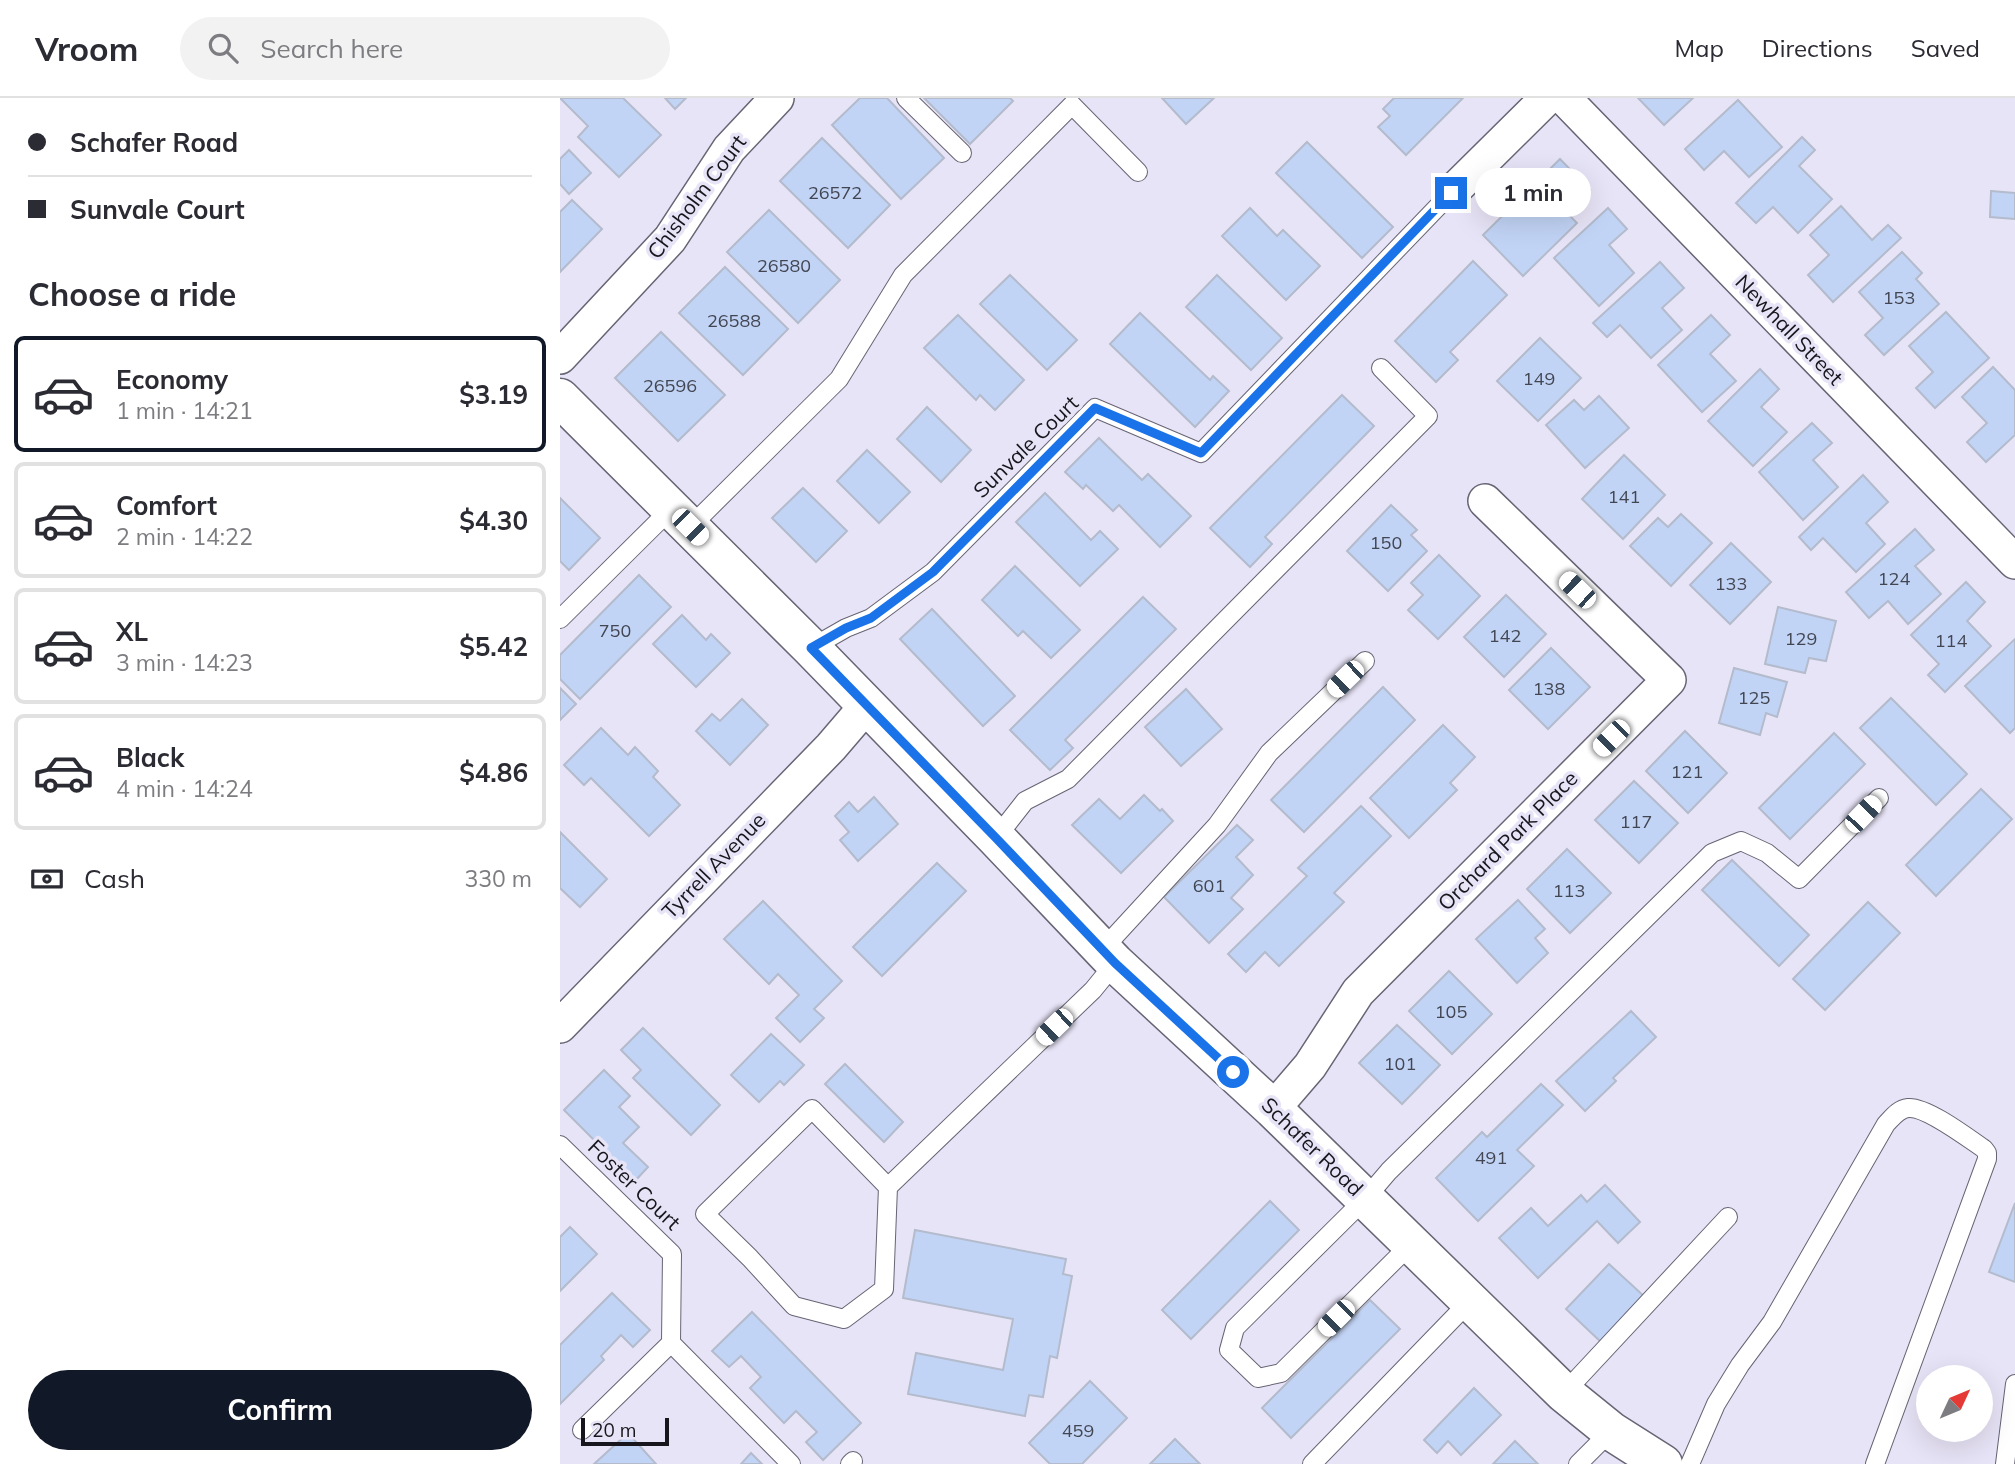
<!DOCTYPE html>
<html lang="en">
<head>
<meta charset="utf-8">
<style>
	:root { --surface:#fff; --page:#f2f2f3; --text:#2b2b33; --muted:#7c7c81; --line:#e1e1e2; --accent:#111827 }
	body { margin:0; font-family:Mulish,sans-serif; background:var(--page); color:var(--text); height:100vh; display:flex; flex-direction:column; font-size:26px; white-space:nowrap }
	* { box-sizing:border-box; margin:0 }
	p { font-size:23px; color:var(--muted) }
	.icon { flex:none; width:38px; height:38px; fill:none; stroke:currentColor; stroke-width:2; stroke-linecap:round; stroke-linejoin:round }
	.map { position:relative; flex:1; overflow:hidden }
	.drawer { display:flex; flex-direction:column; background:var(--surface); width:560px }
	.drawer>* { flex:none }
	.guide { display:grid; align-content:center; height:154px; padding:0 28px; background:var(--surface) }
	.needle { width:46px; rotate:46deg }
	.controls { position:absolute; left:1356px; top:1267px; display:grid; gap:14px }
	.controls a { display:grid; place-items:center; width:77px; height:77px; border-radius:50%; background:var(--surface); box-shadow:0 7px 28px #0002; font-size:35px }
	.scale { position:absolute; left:21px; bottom:18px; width:88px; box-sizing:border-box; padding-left:7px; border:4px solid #17161c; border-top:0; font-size:19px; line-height:24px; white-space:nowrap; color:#17161c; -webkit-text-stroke:5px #e8e4f7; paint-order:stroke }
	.end { position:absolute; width:32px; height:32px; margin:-16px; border:9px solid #1a73e8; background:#fff; box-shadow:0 0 0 4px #fff }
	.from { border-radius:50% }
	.bubble { position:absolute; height:49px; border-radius:24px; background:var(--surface); box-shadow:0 7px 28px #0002; font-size:23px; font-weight:700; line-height:49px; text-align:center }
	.car { position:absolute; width:21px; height:42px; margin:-21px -10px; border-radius:9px; box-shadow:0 0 5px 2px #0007; background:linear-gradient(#fff 24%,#345 0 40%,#fff 0 76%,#345 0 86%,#fff 0) }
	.guide b { display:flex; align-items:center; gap:24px; height:66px; font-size:26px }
	.guide b+b { border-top:2px solid var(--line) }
	.guide i { width:18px; height:18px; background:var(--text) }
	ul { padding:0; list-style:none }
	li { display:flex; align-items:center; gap:21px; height:116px; margin:0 14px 10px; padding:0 14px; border:4px solid var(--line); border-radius:10px }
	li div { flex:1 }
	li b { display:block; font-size:26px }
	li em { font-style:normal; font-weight:700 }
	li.active { border-color:var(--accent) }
	li>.icon { width:63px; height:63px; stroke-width:1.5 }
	h2 { padding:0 28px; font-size:32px; line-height:84px }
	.pay { display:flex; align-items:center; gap:18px; height:77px; padding:0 28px; font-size:26px }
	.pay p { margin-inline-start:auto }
	.primary-button { display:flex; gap:14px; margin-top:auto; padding:14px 28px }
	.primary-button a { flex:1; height:80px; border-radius:42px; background:var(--accent); color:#fff; font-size:28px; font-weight:700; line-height:80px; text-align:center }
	header { display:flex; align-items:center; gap:42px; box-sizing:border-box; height:98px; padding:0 35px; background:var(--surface); border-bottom:2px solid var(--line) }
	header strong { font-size:33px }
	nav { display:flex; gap:38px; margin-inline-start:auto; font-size:24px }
	.search { width:490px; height:63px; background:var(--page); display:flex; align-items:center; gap:18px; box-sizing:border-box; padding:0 24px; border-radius:38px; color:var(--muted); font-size:26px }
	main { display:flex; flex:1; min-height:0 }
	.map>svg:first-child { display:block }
</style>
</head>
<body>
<header>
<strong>Vroom</strong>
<div class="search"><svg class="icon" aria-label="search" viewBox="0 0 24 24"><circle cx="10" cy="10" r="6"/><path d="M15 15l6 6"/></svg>Search here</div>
<nav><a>Map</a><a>Directions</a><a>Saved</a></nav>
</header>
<main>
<section class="drawer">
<div class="guide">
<b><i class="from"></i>Schafer Road</b>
<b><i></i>Sunvale Court</b>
</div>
<h2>Choose a ride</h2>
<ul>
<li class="active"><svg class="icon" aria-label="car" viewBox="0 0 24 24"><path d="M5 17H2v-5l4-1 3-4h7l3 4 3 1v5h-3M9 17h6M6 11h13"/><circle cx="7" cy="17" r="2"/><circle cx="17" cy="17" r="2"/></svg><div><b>Economy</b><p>1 min · 14:21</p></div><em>$3.19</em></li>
<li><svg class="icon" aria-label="car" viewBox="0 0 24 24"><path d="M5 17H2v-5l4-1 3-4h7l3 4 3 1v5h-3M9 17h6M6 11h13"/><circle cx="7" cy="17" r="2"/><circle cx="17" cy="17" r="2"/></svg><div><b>Comfort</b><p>2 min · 14:22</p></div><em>$4.30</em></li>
<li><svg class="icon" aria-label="car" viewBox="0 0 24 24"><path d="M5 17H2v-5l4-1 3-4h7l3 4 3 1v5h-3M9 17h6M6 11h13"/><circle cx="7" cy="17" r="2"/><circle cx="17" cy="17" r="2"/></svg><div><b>XL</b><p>3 min · 14:23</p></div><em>$5.42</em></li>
<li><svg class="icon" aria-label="car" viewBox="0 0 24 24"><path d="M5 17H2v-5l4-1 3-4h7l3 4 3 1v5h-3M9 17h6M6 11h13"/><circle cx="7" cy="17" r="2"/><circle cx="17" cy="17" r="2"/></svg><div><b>Black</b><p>4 min · 14:24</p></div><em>$4.86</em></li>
</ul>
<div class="pay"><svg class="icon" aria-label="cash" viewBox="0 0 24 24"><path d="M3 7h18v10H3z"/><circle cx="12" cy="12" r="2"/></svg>Cash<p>330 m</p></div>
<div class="primary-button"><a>Confirm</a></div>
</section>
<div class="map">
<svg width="1455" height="1366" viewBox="0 0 1455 1366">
	<rect width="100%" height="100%" fill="#e8e4f7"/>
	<!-- building -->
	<g fill="#c2d4f6" stroke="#b3bbcc" stroke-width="2">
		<polygon points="0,0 63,0 101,37 59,79 18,39 28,28"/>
		<polygon points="105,0 126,0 115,11"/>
		<polygon points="300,0 327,0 384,60 341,101 272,27"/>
		<polygon points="364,0 450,0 453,3 410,46"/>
		<polygon points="602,0 654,0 626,26"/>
		<polygon points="834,0 903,0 846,57 818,29 830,18 823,11"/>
		<polygon points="1078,0 1133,0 1104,27"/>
		<polygon points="1178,2 1222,49 1189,79 1164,53 1144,72 1125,51"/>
		<polygon points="1242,39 1255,52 1239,68 1272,101 1238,135 1213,109 1196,125 1176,105"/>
		<polygon points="262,40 330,107 288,150 220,83"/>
		<polygon points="747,44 833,129 802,160 716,75"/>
		<polygon points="9,52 31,75 9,96 0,86 0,61"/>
		<polygon points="1000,61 1030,92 1007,115 1017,125 963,178 923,137"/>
		<polygon points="1431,93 1455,95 1455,121 1430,119"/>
		<polygon points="12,102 42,131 0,174 0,114"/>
		<polygon points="1281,108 1312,142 1328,127 1341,140 1273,204 1248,177 1269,157 1250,137"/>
		<polygon points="690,110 717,138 723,132 760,168 726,202 662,138"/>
		<polygon points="1048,110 1067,131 1049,147 1074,175 1039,208 994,160"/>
		<polygon points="209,112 280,182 238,225 167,154"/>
		<polygon points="1342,154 1362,175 1356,181 1379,206 1324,257 1305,237 1323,220 1299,194"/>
		<polygon points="913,163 947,197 890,254 898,262 876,284 835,243"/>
		<polygon points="1100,164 1124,190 1102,210 1122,232 1091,260 1060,227 1047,239 1033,225"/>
		<polygon points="165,169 228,231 183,277 119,215"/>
		<polygon points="450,177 517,242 487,272 420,206"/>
		<polygon points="657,177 722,240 691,272 626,209"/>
		<polygon points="1386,214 1429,260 1375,310 1356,290 1373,274 1349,248"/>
		<polygon points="580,215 650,282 653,278 669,293 635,329 550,246"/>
		<polygon points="398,217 464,282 435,312 420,297 416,302 364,250"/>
		<polygon points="1151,217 1170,237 1150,256 1176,283 1142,314 1098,267"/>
		<polygon points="101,234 165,297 118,343 55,280"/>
		<polygon points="980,240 1021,280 978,323 937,283"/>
		<polygon points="1433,269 1455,292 1455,337 1426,364 1407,344 1427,325 1402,299"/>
		<polygon points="1200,271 1219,291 1201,309 1227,334 1193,368 1148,323"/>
		<polygon points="782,297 814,328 705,439 712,446 690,469 650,430"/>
		<polygon points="1039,298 1069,330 1025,370 986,327 1014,302 1024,312"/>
		<polygon points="367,309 411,352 381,384 337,341"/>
		<polygon points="1252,325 1272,345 1253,362 1278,389 1243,422 1199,374"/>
		<polygon points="539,340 582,382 588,376 631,418 600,449 559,407 553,413 526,387 523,391 505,374"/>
		<polygon points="307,352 350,394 319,425 277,383"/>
		<polygon points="1064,357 1105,397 1063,441 1022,401"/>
		<polygon points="1303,377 1328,404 1306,425 1325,446 1296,474 1263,440 1251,452 1239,439"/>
		<polygon points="243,390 287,433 256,464 212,420"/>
		<polygon points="485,395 531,442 540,433 558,451 520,488 456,424"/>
		<polygon points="0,400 40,440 9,472 0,463"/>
		<polygon points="831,407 857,432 851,437 867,453 828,493 787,453"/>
		<polygon points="1121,416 1152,445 1111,488 1070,448 1098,420 1108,429"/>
		<polygon points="1355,431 1374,452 1355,468 1381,496 1348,526 1328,503 1309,520 1286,494"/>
		<polygon points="1171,445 1211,484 1170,526 1130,487"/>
		<polygon points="879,457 920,498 878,541 848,512 863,497 851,485"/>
		<polygon points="455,468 520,532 491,560 463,533 458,538 422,502"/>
		<polygon points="79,477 111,509 20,601 0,581 0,557"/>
		<polygon points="1406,484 1425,504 1407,523 1431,548 1385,594 1368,577 1379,566 1351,537"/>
		<polygon points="946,497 986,536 944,579 904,539"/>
		<polygon points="583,499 616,531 505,642 513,650 490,672 450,632"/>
		<polygon points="1218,509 1276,523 1266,563 1249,560 1245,575 1205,566"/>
		<polygon points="372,511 455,598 423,628 340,541"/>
		<polygon points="122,517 146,542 151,536 170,555 136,589 93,546"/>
		<polygon points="1455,541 1455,630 1450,635 1405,588"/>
		<polygon points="991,550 1030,589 988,631 949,592"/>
		<polygon points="1174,570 1227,584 1217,619 1206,615 1200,637 1159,625"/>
		<polygon points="823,589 855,622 744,734 711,702"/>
		<polygon points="0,590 16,606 0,622"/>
		<polygon points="626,591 662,631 621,668 585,629"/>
		<polygon points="1331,600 1407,676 1376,707 1300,630"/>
		<polygon points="182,601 208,627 170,667 136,633 152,616 160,623"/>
		<polygon points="883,627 915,659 890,685 897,692 849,740 810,700"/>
		<polygon points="41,630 68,657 75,649 98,673 93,679 120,707 89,738 31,680 24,687 4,667"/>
		<polygon points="1125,633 1167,675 1128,715 1086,673"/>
		<polygon points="1274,635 1305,666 1230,741 1199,710"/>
		<polygon points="1074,683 1118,725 1079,765 1035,722"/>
		<polygon points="1421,691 1452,721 1376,798 1346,767"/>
		<polygon points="584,697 600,713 602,711 613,723 561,775 512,727 539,701 560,721"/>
		<polygon points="314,699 338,726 298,763 280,742 289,734 275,718 289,704 298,714"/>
		<polygon points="801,708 831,738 774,795 784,804 719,868 705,854 686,874 668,856 747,778 738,770"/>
		<polygon points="677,727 693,742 676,759 693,777 671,800 683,811 649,845 604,799"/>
		<polygon points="0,734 47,781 20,809 0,790"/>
		<polygon points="1007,751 1051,795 1010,835 967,791"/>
		<polygon points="1172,762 1249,837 1219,868 1142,792"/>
		<polygon points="377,765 406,793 322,878 293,849"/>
		<polygon points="958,802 985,831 975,840 988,855 957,885 916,841"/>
		<polygon points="203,803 282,883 254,911 264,920 240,944 216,920 239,897 218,876 209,886 164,841"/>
		<polygon points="1308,804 1340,835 1265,912 1233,881"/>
		<polygon points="889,873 932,916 892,956 849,913"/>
		<polygon points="1071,913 1096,939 1053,980 1056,983 1025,1013 996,983"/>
		<polygon points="837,927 880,967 842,1006 799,965"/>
		<polygon points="83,930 160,1007 131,1037 73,980 81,972 61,952"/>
		<polygon points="211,936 244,967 224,987 220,983 199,1004 171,977"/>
		<polygon points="285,966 343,1024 324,1044 265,986"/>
		<polygon points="44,972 70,998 59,1009 79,1029 63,1045 88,1069 75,1083 4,1012"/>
		<polygon points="981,986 1003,1007 957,1052 974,1068 918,1123 876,1080 922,1034 927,1039"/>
		<polygon points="1045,1087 1080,1124 1058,1145 1037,1123 978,1180 939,1140 971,1110 988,1128 1021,1097 1027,1104"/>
		<polygon points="710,1103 739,1132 631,1241 602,1212"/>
		<polygon points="1455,1105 1455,1184 1429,1174"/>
		<polygon points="10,1129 37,1156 0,1193 0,1139"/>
		<polygon points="355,1132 506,1161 503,1176 512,1178 497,1260 490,1258 483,1299 469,1297 465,1318 348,1296 356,1255 443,1272 453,1221 343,1200"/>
		<polygon points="1049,1166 1086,1200 1042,1245 1006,1211"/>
		<polygon points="52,1195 90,1232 73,1249 61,1237 41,1258 44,1262 0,1306 0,1247"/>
		<polygon points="810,1202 840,1231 731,1340 702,1310"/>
		<polygon points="192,1214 301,1325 263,1362 246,1344 257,1334 236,1313 224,1325 190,1290 201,1279 181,1258 169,1269 152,1253"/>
		<polygon points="530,1283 567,1320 522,1366 490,1366 469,1345"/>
		<polygon points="914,1290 941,1317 901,1357 888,1343 877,1355 864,1342"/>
		<polygon points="68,1335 96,1366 34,1366"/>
		<polygon points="615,1341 640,1366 590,1366"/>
		<polygon points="955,1343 978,1366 933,1366"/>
		<polygon points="191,1355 202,1366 181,1366"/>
	</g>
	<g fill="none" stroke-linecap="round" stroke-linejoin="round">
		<defs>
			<g id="service">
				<polyline points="346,0 402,55"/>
				<polyline points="130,429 279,281 343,177 512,7 578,74"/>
				<polyline points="0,521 112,410"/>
				<polyline points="251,550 286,530 311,520 373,474 535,310 641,355 891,95"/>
				<polyline points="436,740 465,703 508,681 868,318 821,270"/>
				<polyline points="542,852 657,727 709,655 805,563"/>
				<polyline points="0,1047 112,1156 111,1245 231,1366"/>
				<polyline points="328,1089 252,1011 145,1116 190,1160 234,1208 284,1221 324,1191 328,1089 533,892 555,865"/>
				<polyline points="851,1146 721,1275 698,1280 669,1252 675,1230 805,1101 829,1073 1152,755 1181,743 1207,755 1239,781 1319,700"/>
				<polyline points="1004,1295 1168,1119"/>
				<polyline points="22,1332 111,1245"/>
				<polyline points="290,1366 293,1363"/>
				<polyline points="752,1366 909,1204"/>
				<polyline points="1018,1366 1051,1333"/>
				<path d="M1130,1366L1156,1306L1180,1267L1212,1224L1326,1026C1332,1020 1338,1011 1348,1010C1366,1008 1408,1040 1424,1051L1427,1055V1061L1315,1366"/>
				<polyline points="1445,1366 1455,1286"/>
			</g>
			<g id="minor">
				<polyline points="1004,0 1455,464"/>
				<polyline points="891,95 987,0"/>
				<polyline points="0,259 110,141 169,51 217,0"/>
				<polyline points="0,928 271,649 307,607"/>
				<polyline points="713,1011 750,968 798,894 1109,582 925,403"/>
			</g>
			<polyline id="tertiary" points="0,300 251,550 436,740 555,865 713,1011 1004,1295 1051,1333 1103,1366"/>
		</defs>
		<!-- service casing -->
		<use href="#service" stroke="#676474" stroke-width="20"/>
		<!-- minor casing -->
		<use href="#minor" stroke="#676474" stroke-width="36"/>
		<!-- tertiary casing -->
		<use href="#tertiary" stroke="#676474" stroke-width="41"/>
		<!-- service -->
		<use href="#service" stroke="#fff" stroke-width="18"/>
		<!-- minor -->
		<use href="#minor" stroke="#fff" stroke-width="33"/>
		<!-- tertiary -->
		<use href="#tertiary" stroke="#fff" stroke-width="38"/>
	</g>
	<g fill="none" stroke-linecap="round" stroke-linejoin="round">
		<!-- route -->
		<polyline stroke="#1a73e8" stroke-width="9" points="673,974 555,865 436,740 251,550 286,530 311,520 373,474 535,310 641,355 891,95"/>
	</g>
	<g text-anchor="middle" stroke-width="7" stroke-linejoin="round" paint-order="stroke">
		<!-- number labels -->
		<g font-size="18" fill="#424652">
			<text x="275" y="101">26572</text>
			<text x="224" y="174">26580</text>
			<text x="1339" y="206">153</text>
			<text x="174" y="229">26588</text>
			<text x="979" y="287">149</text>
			<text x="110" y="294">26596</text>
			<text x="1064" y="405">141</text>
			<text x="826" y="451">150</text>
			<text x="1334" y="487">124</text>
			<text x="1171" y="492">133</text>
			<text x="55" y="539">750</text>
			<text x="945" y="544">142</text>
			<text x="1241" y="547">129</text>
			<text x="1391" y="549">114</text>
			<text x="989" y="597">138</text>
			<text x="1194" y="606">125</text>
			<text x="1127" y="680">121</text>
			<text x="1076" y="730">117</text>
			<text x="649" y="794">601</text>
			<text x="1009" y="799">113</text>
			<text x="891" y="920">105</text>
			<text x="840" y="972">101</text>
			<text x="931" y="1066">491</text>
			<text x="518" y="1339">459</text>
		</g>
		<!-- street labels -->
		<g font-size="21" fill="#17161c" stroke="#e8e4f7">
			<text transform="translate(137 99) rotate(-53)" y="7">Chisholm Court</text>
			<text transform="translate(1229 232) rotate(46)" y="7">Newhall Street</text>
			<text transform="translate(466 349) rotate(-44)" y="7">Sunvale Court</text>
			<text transform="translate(948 743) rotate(-45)" y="7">Orchard Park Place</text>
			<text transform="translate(154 768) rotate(-46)" y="7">Tyrrell Avenue</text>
			<text transform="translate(752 1049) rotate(44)" y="7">Schafer Road</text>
			<text transform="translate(74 1087) rotate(44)" y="7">Foster Court</text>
		</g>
	</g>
</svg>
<div class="controls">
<a><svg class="needle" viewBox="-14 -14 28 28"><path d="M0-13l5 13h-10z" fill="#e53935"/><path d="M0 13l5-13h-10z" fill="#7c7c81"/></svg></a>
</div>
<div class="scale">20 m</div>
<i class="end from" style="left:673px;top:974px"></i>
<i class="end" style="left:891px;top:95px"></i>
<div class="bubble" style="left:915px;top:70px;width:116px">1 min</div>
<i class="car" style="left:130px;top:429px;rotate:135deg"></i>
<i class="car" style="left:1017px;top:492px;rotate:314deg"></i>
<i class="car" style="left:785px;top:581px;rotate:226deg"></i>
<i class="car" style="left:1051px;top:640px;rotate:225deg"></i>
<i class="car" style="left:1303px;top:716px;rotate:44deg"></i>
<i class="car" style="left:494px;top:929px;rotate:226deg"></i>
<i class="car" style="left:776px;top:1220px;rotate:225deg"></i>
</div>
</main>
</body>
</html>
